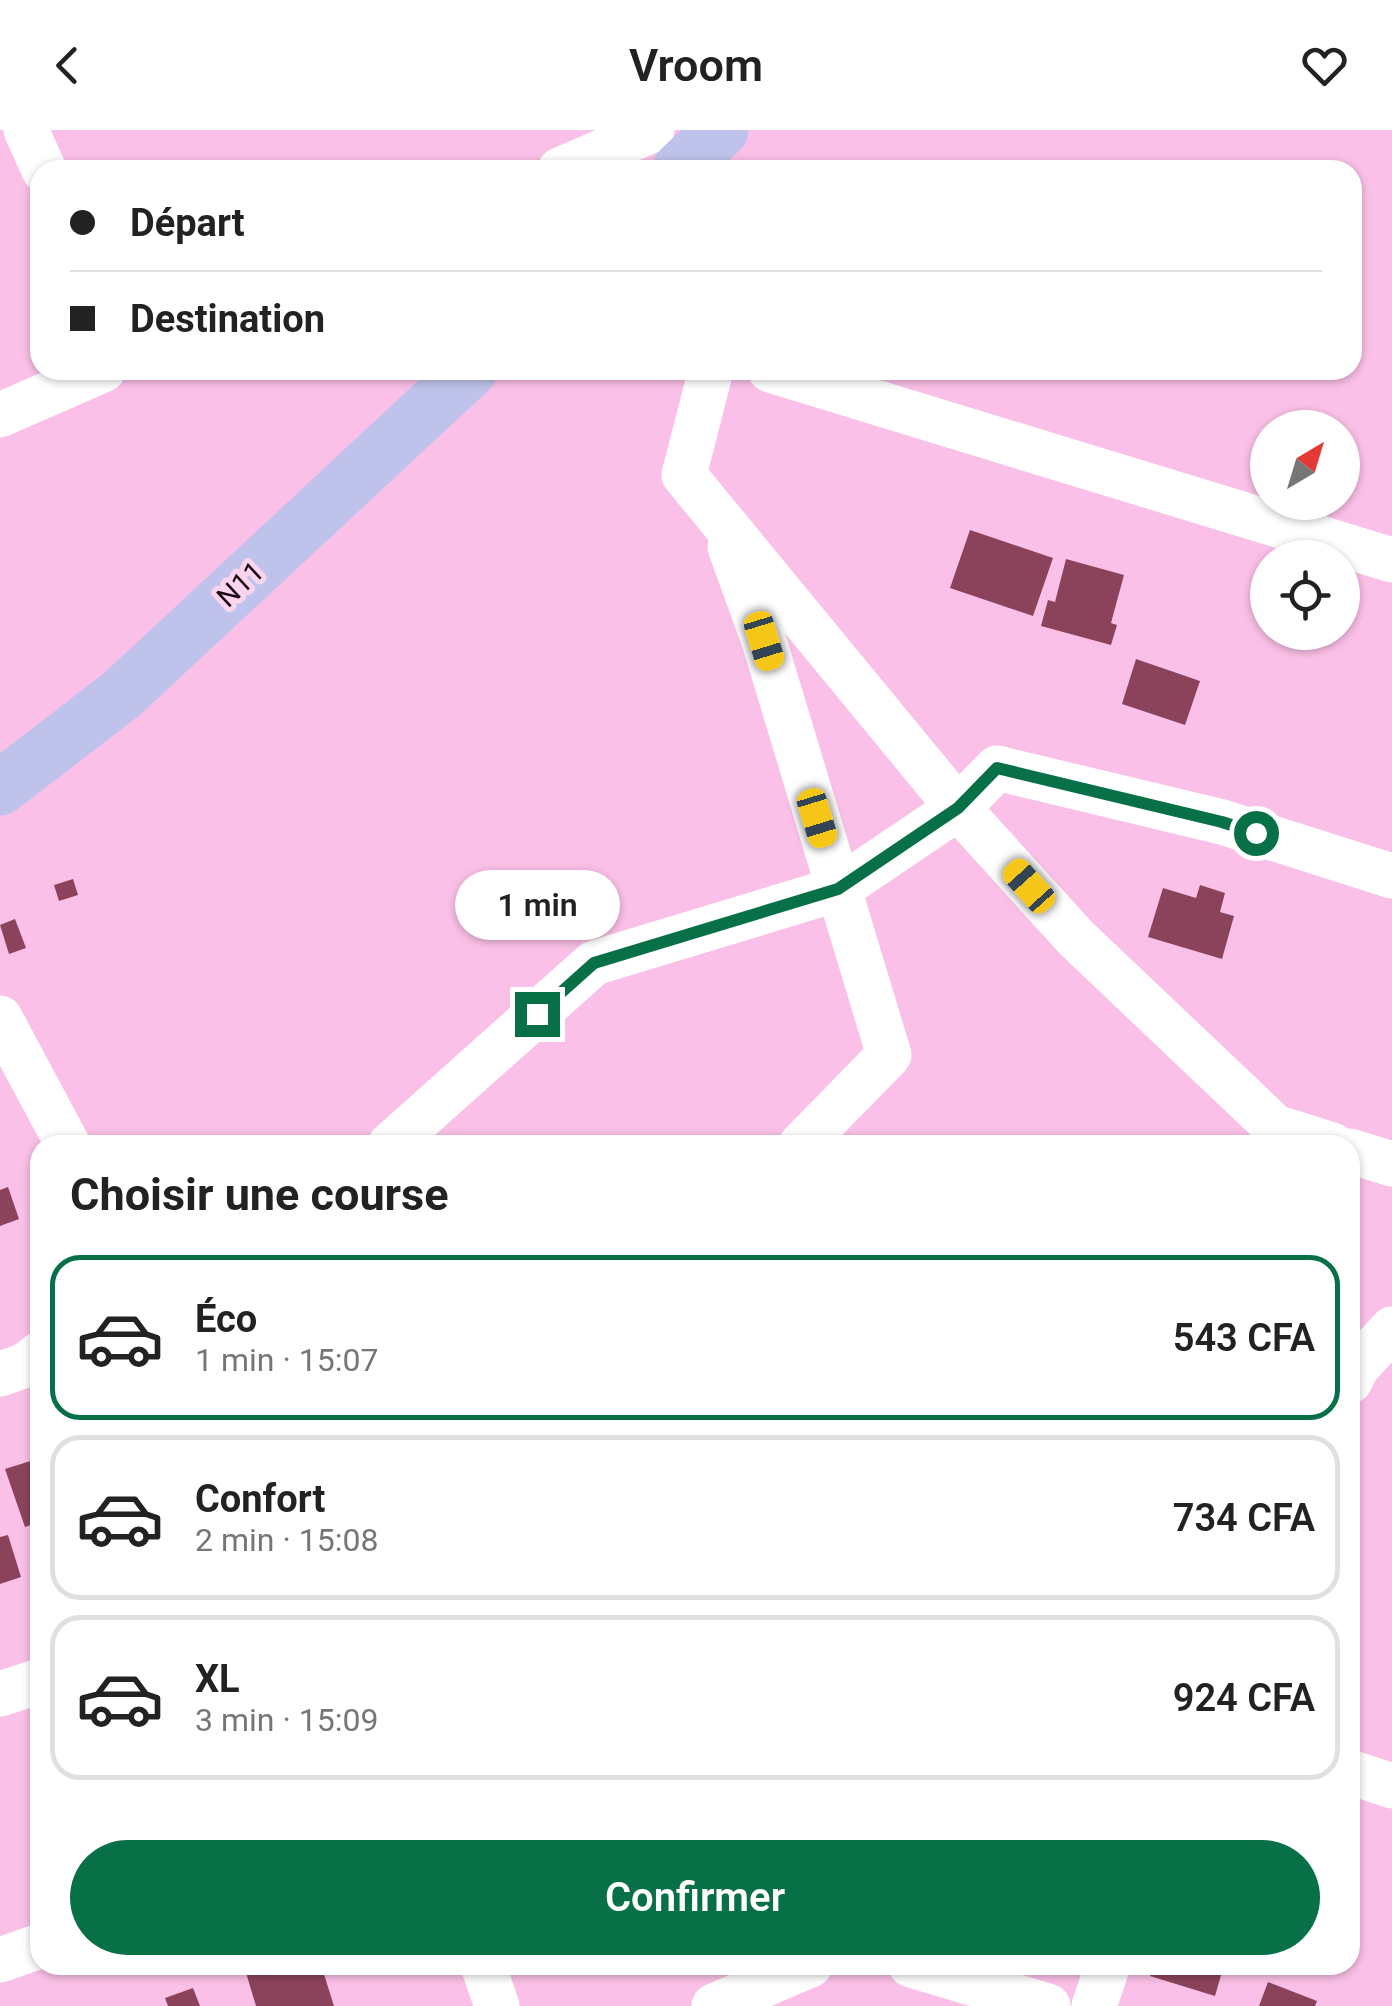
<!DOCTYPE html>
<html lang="fr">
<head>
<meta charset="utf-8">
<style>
	:root { --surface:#fff; --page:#f6f6f6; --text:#222; --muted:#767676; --line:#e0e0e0; --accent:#087047 }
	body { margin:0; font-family:Roboto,sans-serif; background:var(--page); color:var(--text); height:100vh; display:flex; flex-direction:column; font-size:38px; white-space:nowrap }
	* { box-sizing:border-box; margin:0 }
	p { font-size:32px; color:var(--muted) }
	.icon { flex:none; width:55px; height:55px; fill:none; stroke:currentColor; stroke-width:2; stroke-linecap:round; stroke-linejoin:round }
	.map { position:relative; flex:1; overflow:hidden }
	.panel { position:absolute; left:30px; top:1005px; width:1330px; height:840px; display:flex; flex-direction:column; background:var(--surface); border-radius:30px; box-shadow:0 2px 8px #0004 }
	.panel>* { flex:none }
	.guide { position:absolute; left:30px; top:30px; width:1332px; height:220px; border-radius:30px; box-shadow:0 2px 8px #0004; display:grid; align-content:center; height:220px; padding:0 40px; background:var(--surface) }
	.needle { width:65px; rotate:38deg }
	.buttons { position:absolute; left:1250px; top:280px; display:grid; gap:20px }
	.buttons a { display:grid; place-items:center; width:110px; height:110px; border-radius:50%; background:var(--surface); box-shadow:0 2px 8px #0004; font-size:50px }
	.end { position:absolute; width:45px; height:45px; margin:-22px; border:12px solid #087047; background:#fff; box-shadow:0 0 0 5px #fff }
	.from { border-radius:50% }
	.bubble { position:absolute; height:70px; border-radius:35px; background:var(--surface); box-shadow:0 2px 8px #0004; font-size:32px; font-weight:600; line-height:70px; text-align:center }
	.car { position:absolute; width:30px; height:60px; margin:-30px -15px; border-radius:12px; box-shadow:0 0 8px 2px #0007; background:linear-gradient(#f5c518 24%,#345 0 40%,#f5c518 0 76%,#345 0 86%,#f5c518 0) }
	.guide b { display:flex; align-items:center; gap:35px; height:95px; font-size:38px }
	.guide b+b { border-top:2px solid var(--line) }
	.guide i { width:25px; height:25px; background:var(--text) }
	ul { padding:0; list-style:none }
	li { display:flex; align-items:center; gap:30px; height:165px; margin:0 20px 15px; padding:0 20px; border:5px solid var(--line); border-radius:30px }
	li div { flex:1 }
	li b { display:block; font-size:38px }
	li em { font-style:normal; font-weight:600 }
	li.selected { border-color:var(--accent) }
	li>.icon { width:90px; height:90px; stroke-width:1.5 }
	h2 { padding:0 40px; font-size:45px; line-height:120px }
	.cta { display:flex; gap:20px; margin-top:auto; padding:20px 40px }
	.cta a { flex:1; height:115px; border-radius:60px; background:var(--accent); color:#fff; font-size:40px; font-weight:600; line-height:115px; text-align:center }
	header { display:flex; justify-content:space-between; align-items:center; height:130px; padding:0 40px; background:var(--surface); font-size:45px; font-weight:600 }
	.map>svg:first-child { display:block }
</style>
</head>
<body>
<header><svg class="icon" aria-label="back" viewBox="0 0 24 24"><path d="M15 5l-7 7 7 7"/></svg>Vroom<svg class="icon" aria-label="heart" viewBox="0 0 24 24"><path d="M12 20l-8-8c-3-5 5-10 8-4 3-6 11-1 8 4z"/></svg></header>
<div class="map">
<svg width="1392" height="1876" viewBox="0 0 1392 1876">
	<rect width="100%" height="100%" fill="#fbc0e7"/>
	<!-- building -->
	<g fill="#8b435c">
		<polygon points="970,400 1053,428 1033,486 950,458"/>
		<polygon points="1066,429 1124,445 1111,493 1117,495 1111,515 1041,496 1048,470 1055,472"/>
		<polygon points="1136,529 1200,551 1185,595 1122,574"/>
		<polygon points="73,749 78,765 59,771 54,755"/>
		<polygon points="1200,755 1225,763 1220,782 1234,786 1222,829 1148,807 1163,758 1196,768"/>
		<polygon points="15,789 26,818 9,824 0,795"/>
		<polygon points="8,1057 19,1089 0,1096 0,1060"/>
		<polygon points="40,1328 40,1392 25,1397 5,1339"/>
		<polygon points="8,1405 21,1447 0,1454 0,1407"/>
		<polygon points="248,1835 314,1835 315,1840 322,1838 334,1876 256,1876 244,1836"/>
		<polygon points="1153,1835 1224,1835 1215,1866 1150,1846"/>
		<polygon points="1268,1852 1317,1871 1315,1876 1259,1876"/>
		<polygon points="193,1858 200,1876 168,1876 165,1868"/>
	</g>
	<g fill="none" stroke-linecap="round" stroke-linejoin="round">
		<!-- minor -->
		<g stroke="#fff" stroke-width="45">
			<polyline points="26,0 44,40"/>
			<polyline points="560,40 652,0"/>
			<polyline points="711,240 684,345 958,678 1076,808 1275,997 1332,1015"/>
			<polyline points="770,240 1392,430"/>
			<polyline points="0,285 103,240"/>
			<polyline points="730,417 764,511 889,925 801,1015"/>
			<polyline points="0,888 68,1015"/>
			<polyline points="390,1015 594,833 838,759 958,678 997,638 1222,692 1392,746"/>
			<polyline points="1350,1021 1392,1034"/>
			<polyline points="0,1244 26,1235 40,1224"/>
			<polyline points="1350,1251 1357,1237 1392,1199"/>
			<polyline points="0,1564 40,1551"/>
			<polyline points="1350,1642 1392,1656"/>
			<polyline points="0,1830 40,1816"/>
			<polyline points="483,1835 497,1876"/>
			<polyline points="911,1835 1048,1876"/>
			<polyline points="714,1876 810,1835"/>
			<polyline points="1094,1876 1108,1835"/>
		</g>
		<!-- major -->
		<g stroke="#bfc3ec" stroke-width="55">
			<polyline points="679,40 721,0"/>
			<polyline points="0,658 122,564 470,240"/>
		</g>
	</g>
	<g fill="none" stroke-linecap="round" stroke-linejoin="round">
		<!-- route -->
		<polyline stroke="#087047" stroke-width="12" points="537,884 594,833 838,759 958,678 997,638 1222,692 1256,703"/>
	</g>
	<g text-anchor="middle" stroke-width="10" stroke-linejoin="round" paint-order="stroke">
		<!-- street labels -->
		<g font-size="28" fill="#180513" stroke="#fad5ed">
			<text transform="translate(240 454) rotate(-43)" y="10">N11</text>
		</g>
	</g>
</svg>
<div class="buttons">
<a><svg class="needle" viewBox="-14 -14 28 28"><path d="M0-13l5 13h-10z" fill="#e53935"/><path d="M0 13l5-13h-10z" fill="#767676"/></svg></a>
<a><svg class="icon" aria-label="locate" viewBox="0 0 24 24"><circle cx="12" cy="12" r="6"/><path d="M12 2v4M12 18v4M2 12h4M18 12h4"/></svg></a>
</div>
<i class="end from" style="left:1256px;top:703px"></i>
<i class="end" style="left:537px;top:884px"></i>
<div class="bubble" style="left:455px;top:740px;width:165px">1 min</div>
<i class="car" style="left:764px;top:511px;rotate:163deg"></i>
<i class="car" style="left:817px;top:688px;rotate:163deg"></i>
<i class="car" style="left:1029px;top:756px;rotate:318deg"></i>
<div class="guide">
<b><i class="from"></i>Départ</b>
<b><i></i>Destination</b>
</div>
<section class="panel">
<h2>Choisir une course</h2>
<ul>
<li class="selected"><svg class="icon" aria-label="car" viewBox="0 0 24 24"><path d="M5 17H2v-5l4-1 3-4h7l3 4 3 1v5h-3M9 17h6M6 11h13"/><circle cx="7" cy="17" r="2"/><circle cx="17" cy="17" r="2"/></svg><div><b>Éco</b><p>1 min · 15:07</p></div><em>543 CFA</em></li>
<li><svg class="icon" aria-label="car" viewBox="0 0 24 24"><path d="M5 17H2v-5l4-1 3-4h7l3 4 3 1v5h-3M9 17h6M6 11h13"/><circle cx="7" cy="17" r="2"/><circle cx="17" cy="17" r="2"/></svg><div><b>Confort</b><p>2 min · 15:08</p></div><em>734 CFA</em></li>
<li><svg class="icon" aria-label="car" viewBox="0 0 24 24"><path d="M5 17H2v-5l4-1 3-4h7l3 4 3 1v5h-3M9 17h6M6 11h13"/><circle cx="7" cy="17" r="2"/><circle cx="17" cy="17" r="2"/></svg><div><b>XL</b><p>3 min · 15:09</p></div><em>924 CFA</em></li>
</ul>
<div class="cta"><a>Confirmer</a></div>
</section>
</div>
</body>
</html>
